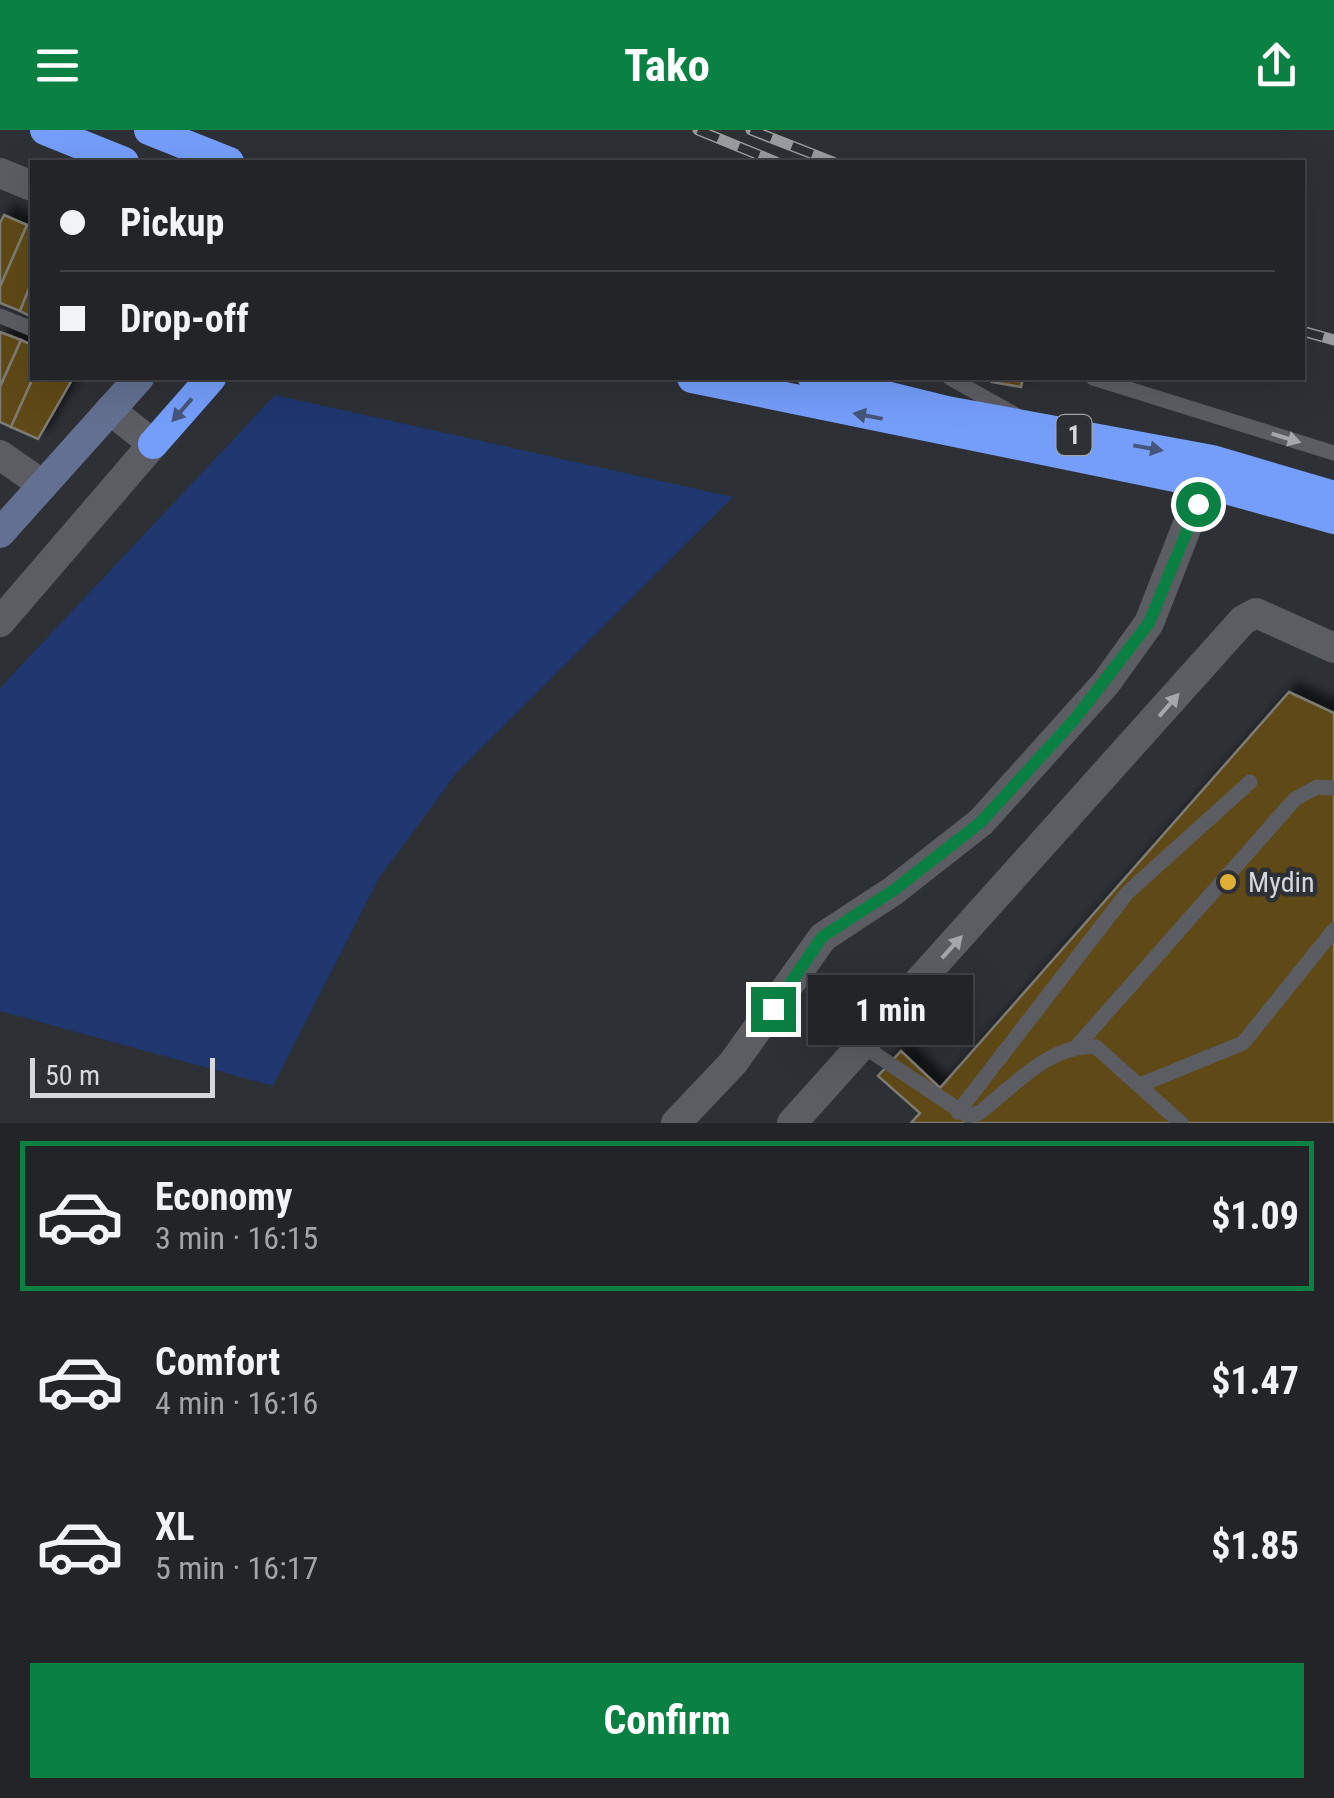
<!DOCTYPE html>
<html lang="en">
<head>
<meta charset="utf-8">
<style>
	:root { --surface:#222428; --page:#2e3034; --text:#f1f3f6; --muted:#a2a4a8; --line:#3f4145; --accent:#0b8043 }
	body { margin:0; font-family:"Roboto Condensed",sans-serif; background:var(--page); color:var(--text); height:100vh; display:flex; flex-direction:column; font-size:38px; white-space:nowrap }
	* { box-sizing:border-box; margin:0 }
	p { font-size:32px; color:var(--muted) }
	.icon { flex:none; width:55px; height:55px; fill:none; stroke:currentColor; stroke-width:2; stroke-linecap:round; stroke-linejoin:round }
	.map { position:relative; height:993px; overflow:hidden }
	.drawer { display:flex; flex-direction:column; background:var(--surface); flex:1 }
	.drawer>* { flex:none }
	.banner { position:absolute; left:30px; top:30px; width:1275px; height:220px; border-radius:0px; box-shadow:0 10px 40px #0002,0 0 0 2px var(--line); display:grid; align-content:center; height:220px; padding:0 30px; background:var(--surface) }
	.scale { position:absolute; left:30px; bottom:25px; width:185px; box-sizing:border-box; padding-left:10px; border:5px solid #d6d8db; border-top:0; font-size:28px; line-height:35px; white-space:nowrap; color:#d6d8db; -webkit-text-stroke:8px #2d3035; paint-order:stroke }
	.end { position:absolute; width:45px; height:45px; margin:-22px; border:12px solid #0b8043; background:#fff; box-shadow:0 0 0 5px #fff }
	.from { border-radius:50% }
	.bubble { position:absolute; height:70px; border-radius:0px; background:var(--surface); box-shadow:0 10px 40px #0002,0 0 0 2px var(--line); font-size:32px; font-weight:700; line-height:70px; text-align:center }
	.banner b { display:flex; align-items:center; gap:35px; height:95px; font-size:38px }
	.banner b+b { border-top:2px solid var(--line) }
	.banner i { width:25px; height:25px; background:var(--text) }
	ul { padding:18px 0 0; list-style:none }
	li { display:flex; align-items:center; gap:30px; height:150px; margin:0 20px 15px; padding:0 10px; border:5px solid transparent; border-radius:0px }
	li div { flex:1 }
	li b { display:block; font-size:38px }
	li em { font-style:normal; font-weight:700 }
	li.on { border-color:var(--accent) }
	li>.icon { width:90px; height:90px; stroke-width:1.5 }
	.cta { display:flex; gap:20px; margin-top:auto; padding:20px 30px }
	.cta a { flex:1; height:115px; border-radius:0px; background:var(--accent); color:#fff; font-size:40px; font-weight:700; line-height:115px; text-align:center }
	header { display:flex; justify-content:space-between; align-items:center; height:130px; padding:0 30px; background:var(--accent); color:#fff; font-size:45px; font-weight:700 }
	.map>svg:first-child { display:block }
</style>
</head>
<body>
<header><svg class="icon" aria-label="menu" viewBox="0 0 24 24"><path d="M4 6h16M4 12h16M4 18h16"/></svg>Tako<svg class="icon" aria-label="share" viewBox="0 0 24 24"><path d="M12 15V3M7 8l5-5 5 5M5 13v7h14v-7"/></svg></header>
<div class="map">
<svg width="1334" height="993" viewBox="0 0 1334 993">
	<defs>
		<filter id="shadow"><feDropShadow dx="9" dy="-9" stdDeviation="5" flood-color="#0009"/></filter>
	</defs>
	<rect width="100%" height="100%" fill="#2d3035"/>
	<!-- green -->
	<polygon fill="#1f366e" points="275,265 733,367 457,642 379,748 273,956 0,881 0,558"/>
	<!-- building -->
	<g fill="#5e4914" stroke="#7e7b75" stroke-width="2.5" filter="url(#shadow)">
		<polygon points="4,85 27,95 0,157 0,93"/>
		<polygon points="27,95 32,97 32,151 20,181 0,173 0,157"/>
		<polygon points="32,151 32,187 20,181"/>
		<polygon points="0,202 21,210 0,257"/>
		<polygon points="21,210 32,215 33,248 11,297 0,292 0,257"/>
		<polygon points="33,248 73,248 38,309 11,297"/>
		<polygon points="993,248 1023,248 1021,257 992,252"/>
		<polygon points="1289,562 1334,583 1334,993 911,993 920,983 878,946 901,921 940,958"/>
	</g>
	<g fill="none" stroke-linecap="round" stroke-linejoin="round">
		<!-- lane -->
		<g stroke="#5b5d63" stroke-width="15">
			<polyline points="0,186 32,199"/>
			<polyline points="950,248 1016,285"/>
			<polyline points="1093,248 1334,323"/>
			<polyline points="1078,915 1295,669 1317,657 1334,658"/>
			<path d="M863,916L968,986L979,983C1012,958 1051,912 1096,917L1181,993"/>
			<polyline points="1140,955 1243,913 1334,800"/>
			<polyline points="958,982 1127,763 1250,652"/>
		</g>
		<!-- street -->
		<g stroke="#5b5d63" stroke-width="30">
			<polyline points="0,43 32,56"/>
			<polyline points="0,325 43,355"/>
			<polyline points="0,492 153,314 110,280"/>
			<polyline points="676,993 733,933 823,807 893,761 981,692 1106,553 1149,493 1204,353"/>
			<polyline points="792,993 1243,490 1256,483 1334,518"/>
		</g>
		<!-- secondary -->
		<polyline stroke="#637091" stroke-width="30" points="0,403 139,248"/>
		<!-- highway -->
		<g stroke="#759efb" stroke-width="30">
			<polyline points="45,0 124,32"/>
			<polyline points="149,0 229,32"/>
			<polyline points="692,248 1204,353 1334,389"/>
			<polyline points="813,248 947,281 1212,330 1334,366"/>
			<polyline points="153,314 211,248"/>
		</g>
		<defs>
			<g id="rail">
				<polyline points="698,0 776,32"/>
				<polyline points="751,0 833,32"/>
				<polyline points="1302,201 1334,210"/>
			</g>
		</defs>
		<!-- rail casing -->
		<use href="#rail" stroke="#9a9da0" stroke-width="11"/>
		<!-- rail -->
		<use href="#rail" stroke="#2d3035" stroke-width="8" stroke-dasharray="22" stroke-linecap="butt"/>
	</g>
	<!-- one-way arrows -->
	<defs><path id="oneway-solid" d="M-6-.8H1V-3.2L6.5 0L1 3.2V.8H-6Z" transform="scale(2.5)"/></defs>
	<g fill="#46567a">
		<use href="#oneway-solid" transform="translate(182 280) rotate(131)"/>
		<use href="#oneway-solid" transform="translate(868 286) rotate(-169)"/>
		<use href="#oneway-solid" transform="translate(1148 318) rotate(10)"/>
	</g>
	<g fill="#a5a7ab">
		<use href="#oneway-solid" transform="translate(1286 308) rotate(17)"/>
		<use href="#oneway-solid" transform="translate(1169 575) rotate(-49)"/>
		<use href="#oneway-solid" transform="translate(952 817) rotate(-48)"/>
	</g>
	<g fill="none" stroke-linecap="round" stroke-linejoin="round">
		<!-- route -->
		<polyline stroke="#0b8043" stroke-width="12" points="773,879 822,807 894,760 981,692 1074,590 1149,493 1198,374"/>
	</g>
	<!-- markers -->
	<circle fill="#e1af34" stroke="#2d3035" stroke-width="4" cx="1228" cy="752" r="10"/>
	<g text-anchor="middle" stroke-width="9" stroke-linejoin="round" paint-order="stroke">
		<!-- shield labels -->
		<rect fill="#2d3035" stroke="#a3a6a9" stroke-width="2.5" x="1056.5" y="285" width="35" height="40" rx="8"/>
		<g font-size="25" font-weight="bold" fill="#d6d8db">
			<text x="1074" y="314">1</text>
		</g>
		<!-- poi labels -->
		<g font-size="28" fill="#d6d8db" stroke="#2d3035" text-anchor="start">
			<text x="1248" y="762">Mydin</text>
		</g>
	</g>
</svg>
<div class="scale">50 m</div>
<i class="end from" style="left:1198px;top:374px"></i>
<i class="end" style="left:773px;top:879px"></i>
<div class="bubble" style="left:808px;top:845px;width:165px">1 min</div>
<div class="banner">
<b><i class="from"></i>Pickup</b>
<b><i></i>Drop-off</b>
</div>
</div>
<section class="drawer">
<ul>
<li class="on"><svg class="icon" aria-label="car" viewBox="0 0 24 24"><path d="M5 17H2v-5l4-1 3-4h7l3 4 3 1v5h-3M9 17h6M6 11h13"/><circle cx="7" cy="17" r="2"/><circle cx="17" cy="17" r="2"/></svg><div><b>Economy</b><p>3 min · 16:15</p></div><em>$1.09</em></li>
<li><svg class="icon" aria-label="car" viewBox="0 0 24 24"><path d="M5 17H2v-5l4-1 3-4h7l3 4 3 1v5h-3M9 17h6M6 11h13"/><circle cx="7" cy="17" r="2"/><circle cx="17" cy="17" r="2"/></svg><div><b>Comfort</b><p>4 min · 16:16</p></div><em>$1.47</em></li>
<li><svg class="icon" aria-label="car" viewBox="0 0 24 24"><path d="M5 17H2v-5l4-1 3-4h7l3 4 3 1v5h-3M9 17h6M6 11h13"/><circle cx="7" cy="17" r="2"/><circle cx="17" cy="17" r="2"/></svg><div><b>XL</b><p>5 min · 16:17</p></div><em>$1.85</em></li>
</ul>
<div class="cta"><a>Confirm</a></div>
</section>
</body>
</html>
